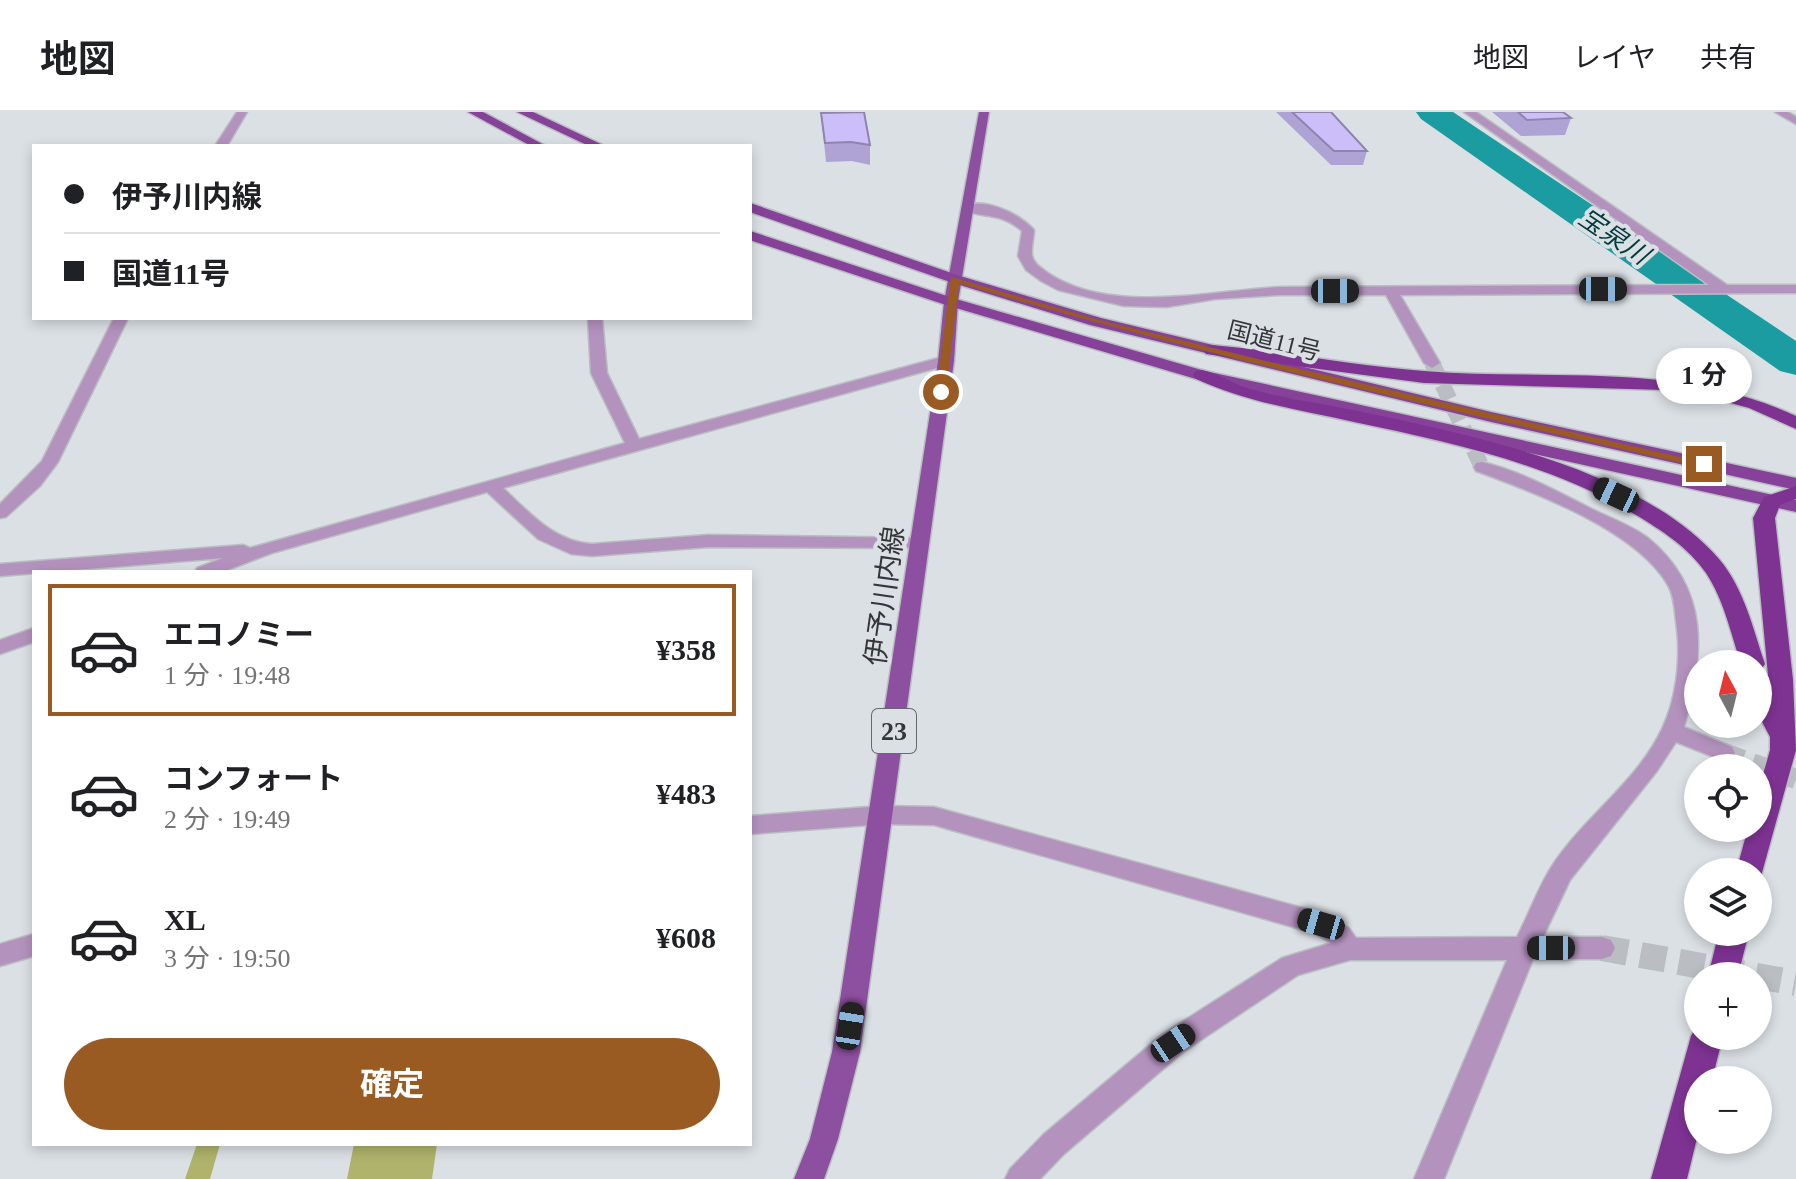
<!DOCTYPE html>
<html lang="ja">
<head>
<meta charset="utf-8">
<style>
	:root { --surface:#fff; --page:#f6f6f6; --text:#202124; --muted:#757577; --line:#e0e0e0; --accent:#995b22 }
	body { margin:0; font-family:"Times New Roman","Noto Sans JP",serif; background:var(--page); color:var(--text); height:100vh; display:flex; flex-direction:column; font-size:30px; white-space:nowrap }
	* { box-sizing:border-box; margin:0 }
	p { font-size:26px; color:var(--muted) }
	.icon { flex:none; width:44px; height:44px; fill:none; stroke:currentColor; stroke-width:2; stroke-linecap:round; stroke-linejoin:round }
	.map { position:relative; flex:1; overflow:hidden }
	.details { position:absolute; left:32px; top:458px; width:720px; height:576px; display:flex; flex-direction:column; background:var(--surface); border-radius:0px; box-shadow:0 4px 12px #0003 }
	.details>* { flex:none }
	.top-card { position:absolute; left:32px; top:32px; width:720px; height:176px; border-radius:0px; box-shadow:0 4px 12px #0003; display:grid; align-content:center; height:176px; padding:0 32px; background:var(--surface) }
	.needle { width:52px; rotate:353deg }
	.tools { position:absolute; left:1684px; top:538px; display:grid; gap:16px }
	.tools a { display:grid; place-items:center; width:88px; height:88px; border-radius:50%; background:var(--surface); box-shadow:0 4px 12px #0003; font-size:40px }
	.end { position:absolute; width:36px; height:36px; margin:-18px; border:10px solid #995b22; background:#fff; box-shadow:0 0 0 4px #fff }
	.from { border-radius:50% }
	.bubble { position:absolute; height:56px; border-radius:28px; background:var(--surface); box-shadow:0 4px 12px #0003; font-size:26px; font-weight:700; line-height:56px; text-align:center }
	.car { position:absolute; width:24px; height:48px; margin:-24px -12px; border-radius:10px; box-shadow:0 0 6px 2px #0007; background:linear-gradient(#222 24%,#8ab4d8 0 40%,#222 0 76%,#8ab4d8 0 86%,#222 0) }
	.top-card b { display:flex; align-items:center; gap:28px; height:76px; font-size:30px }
	.top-card b+b { border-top:2px solid var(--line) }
	.top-card i { width:20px; height:20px; background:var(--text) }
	ul { padding:14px 0 0; list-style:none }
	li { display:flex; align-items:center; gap:24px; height:132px; margin:0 16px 12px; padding:0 16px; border:4px solid transparent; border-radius:0px }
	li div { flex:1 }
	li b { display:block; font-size:30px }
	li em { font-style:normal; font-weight:700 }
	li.current { border-color:var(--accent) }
	li>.icon { width:72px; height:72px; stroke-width:1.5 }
	.button { display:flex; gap:16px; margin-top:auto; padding:16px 32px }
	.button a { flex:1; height:92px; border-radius:48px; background:var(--accent); color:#fff; font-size:32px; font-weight:700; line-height:92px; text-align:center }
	header { display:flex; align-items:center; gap:48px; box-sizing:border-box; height:112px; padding:0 40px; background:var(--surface); border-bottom:2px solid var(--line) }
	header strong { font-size:38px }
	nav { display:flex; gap:44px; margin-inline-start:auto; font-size:28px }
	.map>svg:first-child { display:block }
</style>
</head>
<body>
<header>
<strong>地図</strong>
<nav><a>地図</a><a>レイヤ</a><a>共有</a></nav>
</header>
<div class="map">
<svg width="1796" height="1067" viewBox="0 0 1796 1067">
	<rect width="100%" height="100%" fill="#dbe0e5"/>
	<!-- green -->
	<g fill="#afb36b">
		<polygon points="197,1032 220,1032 210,1067 185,1067"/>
		<polygon points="354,1032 437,1032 432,1067 347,1067"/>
	</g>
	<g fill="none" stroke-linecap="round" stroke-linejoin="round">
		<!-- river -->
		<polygon fill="#1a9ca1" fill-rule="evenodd" points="1416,0 1453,0 1796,229 1796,263 1780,259 1421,7"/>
		<!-- minor-tunnel-far2 -->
		<polyline stroke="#babec3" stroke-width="16" stroke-dasharray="16 8" stroke-linecap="butt" points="1432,251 1482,355"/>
		<!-- minor-tunnel-far1 -->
		<polyline stroke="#babec3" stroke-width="20" stroke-dasharray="20 10" stroke-linecap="butt" points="1724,641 1796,667"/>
		<!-- minor-tunnel -->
		<polyline stroke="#babec3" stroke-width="26" stroke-dasharray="26 13" stroke-linecap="butt" points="1602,836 1796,871"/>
		<defs>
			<g id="minor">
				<polygon points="237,0 247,0 227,34 215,34"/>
				<path d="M1464,0H1476L1727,173H1796V181L1400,183L1440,251L1432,256L1424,251L1386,183H1280L1215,187L1167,195L1124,194L1058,178L1041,169L1026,158L1018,144L1022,119C999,98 979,108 962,96C982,83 1020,102 1034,118C1034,125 1031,136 1032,143C1033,151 1041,156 1048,161C1110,203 1209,179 1280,175L1709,173Z"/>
				<polygon points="1775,0 1788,0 1796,5 1796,12"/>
				<polygon points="114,206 128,206 58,350 40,374 6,405 0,406 0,392 42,349"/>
				<path d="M588,206H602L607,261L639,327L946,244L954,249L951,252L503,376C530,401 553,429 592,432L708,423L919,426L928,432L925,436L708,435L592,444L571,442L538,427L487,380L272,441L222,460H195L197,456L223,446L0,464V452L243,433L250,436L625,331L591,261Z"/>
				<path d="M1482,350C1520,359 1554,378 1588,395C1607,405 1631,413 1648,426C1711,478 1704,544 1684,615L1732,635L1735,641L1732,647L1724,649L1676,630L1657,659L1570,768L1543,825H1602L1611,828L1615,836L1611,844L1602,847H1533L1444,1067H1414L1507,848H1350L1298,863L1183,940L1064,1042L1040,1067H1005L1010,1057L1044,1022L1163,922L1282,846L1331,831L1314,821L934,713L882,712L750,722V704L882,694L934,695L1321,801L1349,816L1356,826L1517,825C1529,802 1538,776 1552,754C1583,706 1637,670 1662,617C1676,588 1681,548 1677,517C1675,504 1675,487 1669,475C1639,419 1534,380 1476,359L1474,355L1476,351Z"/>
				<polygon points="34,516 34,530 0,542 0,528"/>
				<polygon points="34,822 34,844 0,854 0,832"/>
			</g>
			<polygon id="primary" points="979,0 989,0 958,190 954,249 860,940 838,1027 824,1067 794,1067 810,1027 832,940 938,249 944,190"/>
			<g id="trunk">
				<polygon points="468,0 483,0 546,34 531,34"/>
				<polygon points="517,0 533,0 605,34 589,34"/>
				<polygon points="750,91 960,164 1101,206 1491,300 1796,366 1796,378 1491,310 1090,213 950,170 750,100"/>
				<polygon points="750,119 956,187 1205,259 1796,388 1796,400 1196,267 946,193 750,128"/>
			</g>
			<g id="motorway">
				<path d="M1212,233C1283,239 1353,254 1424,259C1550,269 1678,249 1796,304V317L1749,296L1709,285L1664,278L1424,271L1206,242L1203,238L1206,234Z"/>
				<path d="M1202,258C1218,261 1231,271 1247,276C1279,286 1314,290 1348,297C1462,321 1640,355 1719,447C1744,476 1753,517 1765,552L1760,559L1768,563L1753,406L1764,385L1796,374V387L1780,393L1775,406L1793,568L1796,638L1760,768L1758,760H1736L1748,716H1758V680L1770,638V625L1758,602V552H1741C1731,522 1724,488 1706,461C1689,436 1661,418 1636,403C1552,352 1449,330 1354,310C1299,298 1246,290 1196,267L1193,263L1196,259Z"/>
				<polygon points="1719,820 1749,820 1738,864 1708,864"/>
				<polygon points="1698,912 1698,924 1723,924 1712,968 1698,968 1698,1022 1687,1067 1651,1067 1691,924"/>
			</g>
		</defs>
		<!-- minor casing -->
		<use href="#minor" stroke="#babec3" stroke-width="3"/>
		<!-- primary casing -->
		<use href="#primary" stroke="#babec3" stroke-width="3"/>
		<!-- trunk casing -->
		<use href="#trunk" stroke="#babec3" stroke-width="3"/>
		<!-- motorway casing -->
		<use href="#motorway" stroke="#babec3" stroke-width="3"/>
		<!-- minor -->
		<use href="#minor" fill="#b492be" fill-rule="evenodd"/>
		<!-- primary -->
		<use href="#primary" fill="#8d4f9f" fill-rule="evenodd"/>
		<!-- trunk -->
		<use href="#trunk" fill="#864199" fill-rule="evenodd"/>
		<!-- motorway -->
		<use href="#motorway" fill="#7e3393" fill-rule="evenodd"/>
	</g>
	<!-- wall -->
	<g fill="#afa3d6">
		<polygon points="1276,0 1331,0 1367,39 1363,53 1331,53"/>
		<polygon points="1492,0 1563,0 1571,6 1565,23 1521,24"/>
		<polygon points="821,1 870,33 870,53 852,49 826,50"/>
	</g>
	<!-- building -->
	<g fill="#cbbef9" stroke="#8e85ae" stroke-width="2">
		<polygon points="864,0 870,33 851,30 825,31 821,1"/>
		<polygon points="1292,0 1331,0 1367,39 1334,39"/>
		<polygon points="1518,0 1563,0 1571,6 1527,8"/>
	</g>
	<!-- route -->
	<path fill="#995b22" d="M951,165L1099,208L1274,251L1710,352L1704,356C1455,298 1204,245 959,171L946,280L941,283L936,280Z"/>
	<g text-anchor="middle" stroke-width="8" stroke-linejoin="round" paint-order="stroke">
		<!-- far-street labels -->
		<g font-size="24" fill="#353639" stroke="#dbe0e5">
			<text transform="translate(1274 229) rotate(14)" y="8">国道11号</text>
		</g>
		<!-- far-water labels -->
		<g font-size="26" font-style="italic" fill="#043c3e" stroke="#dbe0e5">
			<text transform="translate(1614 124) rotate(34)" y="9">宝泉川</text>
		</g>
		<!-- shield labels -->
		<rect fill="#dbe0e5" stroke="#67696d" stroke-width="2" x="872" y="597" width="44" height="44" rx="6"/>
		<g font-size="26" font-weight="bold" fill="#353639">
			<text x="894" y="628">23</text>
		</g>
		<!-- street labels -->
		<g font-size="28" fill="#353639" stroke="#dbe0e5">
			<text transform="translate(884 484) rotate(-82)" y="10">伊予川内線</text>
		</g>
	</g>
</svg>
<div class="tools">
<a><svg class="needle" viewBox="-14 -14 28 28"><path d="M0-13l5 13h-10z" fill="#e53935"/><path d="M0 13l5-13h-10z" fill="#757577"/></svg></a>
<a><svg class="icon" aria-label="locate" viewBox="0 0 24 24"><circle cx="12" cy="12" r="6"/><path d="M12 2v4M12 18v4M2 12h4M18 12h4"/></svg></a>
<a><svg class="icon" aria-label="layers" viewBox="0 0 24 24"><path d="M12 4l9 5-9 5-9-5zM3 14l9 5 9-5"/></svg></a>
<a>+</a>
<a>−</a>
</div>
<i class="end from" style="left:941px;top:280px"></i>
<i class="end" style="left:1704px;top:352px"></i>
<div class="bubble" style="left:1656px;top:236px;width:96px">1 分</div>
<i class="car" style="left:1603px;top:177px;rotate:90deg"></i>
<i class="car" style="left:1335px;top:179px;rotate:90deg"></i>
<i class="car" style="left:1616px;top:383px;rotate:295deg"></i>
<i class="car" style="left:1321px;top:812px;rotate:286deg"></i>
<i class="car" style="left:1551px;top:836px;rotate:270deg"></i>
<i class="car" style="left:850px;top:914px;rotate:9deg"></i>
<i class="car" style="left:1173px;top:931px;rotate:56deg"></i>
<div class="top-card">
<b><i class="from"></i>伊予川内線</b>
<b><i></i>国道11号</b>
</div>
<section class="details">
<ul>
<li class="current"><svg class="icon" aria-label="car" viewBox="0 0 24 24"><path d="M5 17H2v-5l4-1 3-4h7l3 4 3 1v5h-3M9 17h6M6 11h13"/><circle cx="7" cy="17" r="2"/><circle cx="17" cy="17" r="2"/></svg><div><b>エコノミー</b><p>1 分 · 19:48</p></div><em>¥358</em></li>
<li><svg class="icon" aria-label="car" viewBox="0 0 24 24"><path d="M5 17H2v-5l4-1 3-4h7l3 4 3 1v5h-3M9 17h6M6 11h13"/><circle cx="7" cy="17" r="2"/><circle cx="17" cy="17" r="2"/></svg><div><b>コンフォート</b><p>2 分 · 19:49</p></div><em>¥483</em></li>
<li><svg class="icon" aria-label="car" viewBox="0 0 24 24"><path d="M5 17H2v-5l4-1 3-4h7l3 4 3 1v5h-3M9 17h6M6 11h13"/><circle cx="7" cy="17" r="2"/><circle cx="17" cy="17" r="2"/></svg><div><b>XL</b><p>3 分 · 19:50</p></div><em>¥608</em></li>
</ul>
<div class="button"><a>確定</a></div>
</section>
</div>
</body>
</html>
